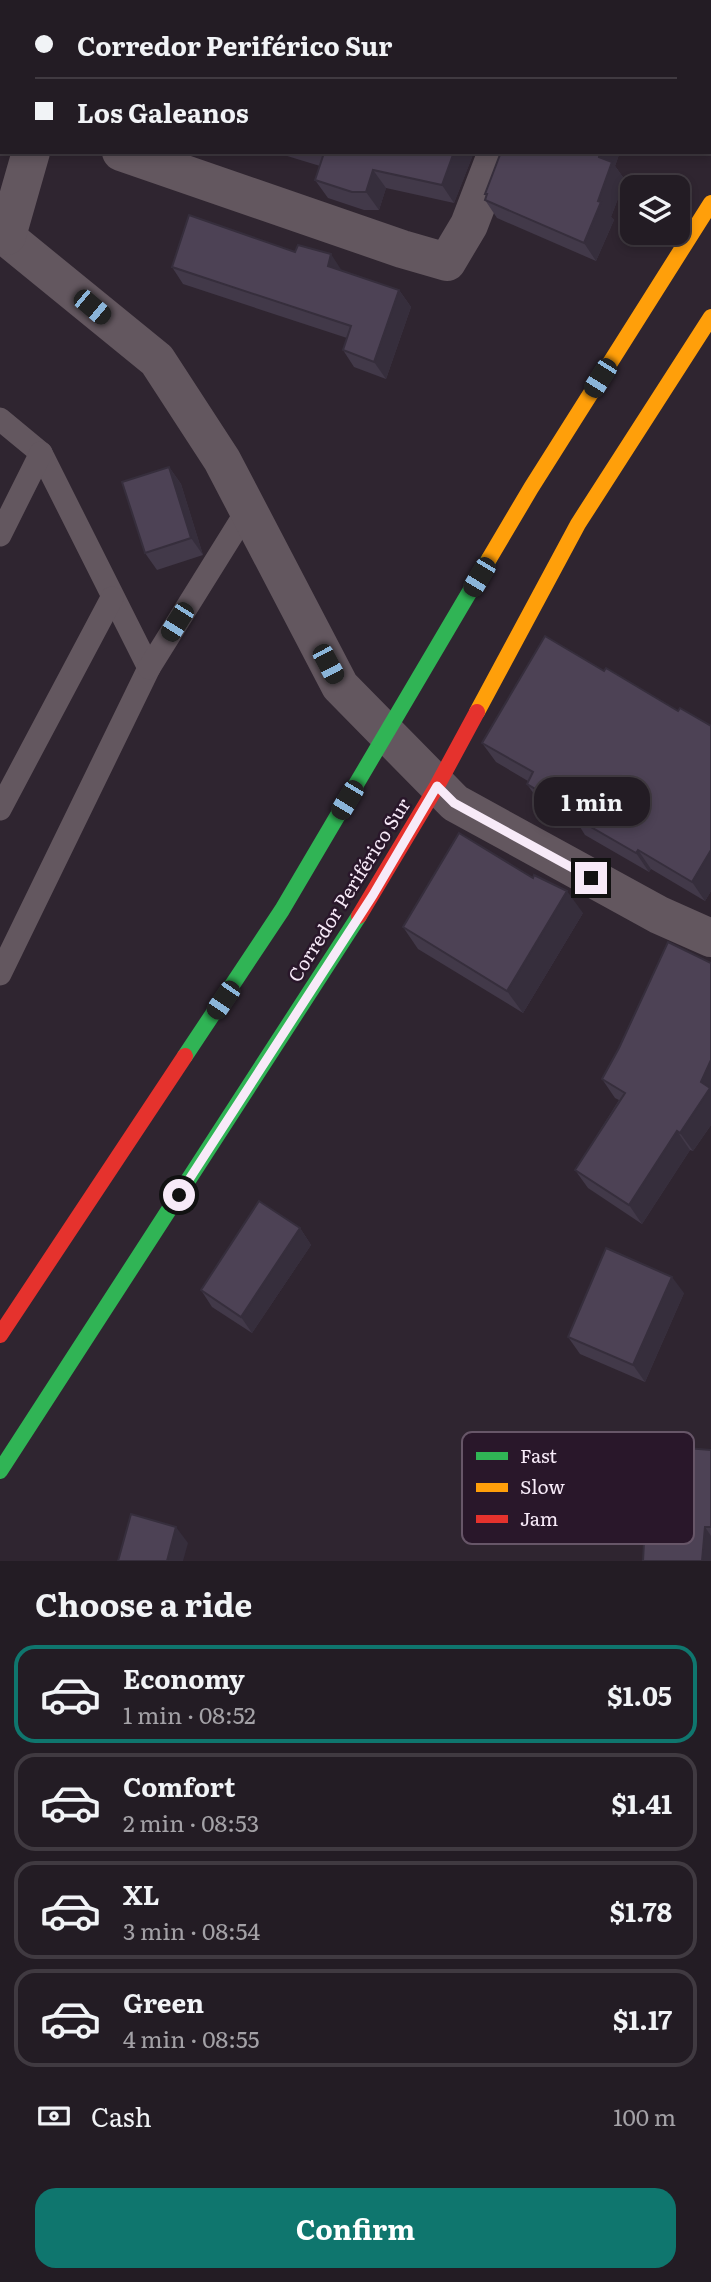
<!DOCTYPE html>
<html lang="en">
<head>
<meta charset="utf-8">
<style>
	:root { --surface:#231c24; --page:#2b252c; --text:#f1f3f6; --muted:#a3a1a6; --line:#403a41; --accent:#0f766e }
	body { margin:0; font-family:Literata,serif; background:var(--page); color:var(--text); height:100vh; display:flex; flex-direction:column; font-size:26px; white-space:nowrap }
	* { box-sizing:border-box; margin:0 }
	p { font-size:23px; color:var(--muted) }
	.icon { flex:none; width:38px; height:38px; fill:none; stroke:currentColor; stroke-width:2; stroke-linecap:round; stroke-linejoin:round }
	.map { position:relative; height:1561px; overflow:hidden }
	.sheet { display:flex; flex-direction:column; background:var(--surface); flex:1 }
	.sheet>* { flex:none }
	.banner { position:absolute; left:0px; top:0px; width:712px; height:154px; box-shadow:0 4px 10px #0003,0 0 0 2px var(--line); display:grid; align-content:center; height:154px; padding:0 35px; background:var(--surface) }
	.tools { position:absolute; left:620px; top:175px; display:grid; gap:14px }
	.tools a { display:grid; place-items:center; width:70px; height:70px; border-radius:14px; background:var(--surface); box-shadow:0 4px 10px #0003,0 0 0 2px var(--line); font-size:35px }
	.end { position:absolute; width:32px; height:32px; margin:-16px; border:9px solid #f7eaf8; background:#111; box-shadow:0 0 0 4px #111 }
	.from { border-radius:50% }
	.bubble { position:absolute; height:49px; border-radius:21px; background:var(--surface); box-shadow:0 4px 10px #0003,0 0 0 2px var(--line); font-size:23px; font-weight:700; line-height:49px; text-align:center }
	.car { position:absolute; width:21px; height:42px; margin:-21px -10px; border-radius:9px; box-shadow:0 0 5px 2px #0007; background:linear-gradient(#222 24%,#8ab4d8 0 40%,#222 0 76%,#8ab4d8 0 86%,#222 0) }
	.banner b { display:flex; align-items:center; gap:24px; height:66px; font-size:26px }
	.banner b+b { border-top:2px solid var(--line) }
	.banner i { width:18px; height:18px; background:var(--text) }
	ul { padding:0; list-style:none }
	li { display:flex; align-items:center; gap:21px; height:98px; margin:0 14px 10px; padding:0 21px; border:4px solid var(--line); border-radius:21px }
	li div { flex:1 }
	li b { display:block; font-size:26px }
	li em { font-style:normal; font-weight:700 }
	li.on { border-color:var(--accent) }
	li>.icon { width:63px; height:63px; stroke-width:1.5 }
	h2 { padding:0 35px; font-size:32px; line-height:84px }
	.pay { display:flex; align-items:center; gap:18px; height:77px; padding:0 35px; font-size:26px }
	.pay p { margin-inline-start:auto }
	.button { display:flex; gap:14px; margin-top:auto; padding:14px 35px }
	.button a { flex:1; height:80px; border-radius:21px; background:var(--accent); color:#fff; font-size:28px; font-weight:700; line-height:80px; text-align:center }
	.map>svg:first-child { display:block }
</style>
</head>
<body>
<div class="map">
<svg width="711" height="1561" viewBox="0 0 711 1561">
	<rect width="100%" height="100%" fill="#2f2530"/>
	<g fill="none" stroke-linecap="round" stroke-linejoin="round">
		<!-- lane -->
		<g stroke="#63575f" stroke-width="23">
			<polyline points="0,419 41,453 149,668 0,974"/>
			<polyline points="0,535 41,453"/>
			<polyline points="149,668 248,509"/>
			<polyline points="0,809 112,598"/>
		</g>
		<!-- street -->
		<g stroke="#63575f" stroke-width="38">
			<polyline points="449,0 454,2"/>
			<polyline points="75,2 75,0"/>
			<polyline points="121,152 402,249 447,262 469,225 497,152"/>
			<polyline points="0,232 157,360 222,460 340,686 455,803 659,915 711,938"/>
			<polyline points="7,236 31,152"/>
		</g>
		<!-- fast -->
		<g stroke="#30b455" stroke-width="16">
			<polyline points="185,1056 282,910 489,559"/>
			<polyline points="0,1471 359,916"/>
		</g>
		<!-- slow -->
		<g stroke="#ff9f0a" stroke-width="16">
			<polyline points="489,559 531,488 711,203"/>
			<polyline points="477,712 578,524 711,317"/>
		</g>
		<!-- jam -->
		<g stroke="#e5322d" stroke-width="16">
			<polyline points="359,916 437,786 477,712"/>
			<polyline points="0,1335 185,1056"/>
		</g>
	</g>
	<!-- wall -->
	<g fill="#423949">
		<polygon points="525,0 543,0 543,2 531,2"/>
		<polygon points="580,0 711,0 711,41 710,2 586,2"/>
		<polygon points="274,152 474,152 454,203 386,188 379,210 364,210 328,198 315,180 320,166"/>
		<polygon points="501,152 620,152 615,166 625,180 611,217 614,220 596,261 497,218 485,200 486,196 485,194"/>
		<polygon points="172,267 342,271 399,290 411,307 386,379 354,367 343,350 347,338 183,284"/>
		<polygon points="169,467 181,484 203,555 157,570 145,553"/>
		<polygon points="604,671 678,711 711,726 711,891 705,901 651,869 649,872 585,835 580,827 540,803 527,784 528,781 496,762 482,743"/>
		<polygon points="583,913 523,1013 418,949 403,927"/>
		<polygon points="711,963 711,1125 693,1151 690,1150 642,1224 588,1188 575,1170 619,1100 615,1098 602,1079"/>
		<polygon points="300,1228 311,1245 252,1333 212,1307 201,1290"/>
		<polygon points="684,1293 645,1382 580,1354 568,1337"/>
		<polygon points="711,1450 711,1561 643,1561"/>
	</g>
	<!-- shaded-wall -->
	<g fill="#362e3c">
		<rect x="40" y="0" width="15" height="2"/>
		<rect x="498" y="0" width="18" height="2"/>
		<polygon points="2,54 2,70 0,68 0,58"/>
		<polygon points="454,152 474,152 454,203 442,185"/>
		<polygon points="600,152 620,152 615,166 625,180 611,217 614,220 596,261 584,243 598,201 599,157"/>
		<polygon points="373,170 386,188 379,210 366,192"/>
		<polygon points="331,254 342,271 328,266"/>
		<polygon points="399,290 411,307 386,379 374,362"/>
		<polygon points="169,467 181,484 203,555 191,538"/>
		<polygon points="638,850 651,869 649,872 636,853"/>
		<polygon points="711,850 711,891 705,901 692,882"/>
		<polygon points="567,891 583,913 523,1013 507,991"/>
		<polygon points="711,1060 711,1125 693,1151 680,1133"/>
		<polygon points="677,1131 690,1150 642,1224 629,1205"/>
		<polygon points="300,1228 311,1245 252,1333 241,1317"/>
		<polygon points="672,1277 684,1293 645,1382 633,1365"/>
		<polygon points="176,1527 188,1543 183,1561 167,1561"/>
		<polygon points="705,1527 711,1536 711,1561 702,1561"/>
	</g>
	<!-- building -->
	<g fill="#4d4255" stroke="#362e3c" stroke-width="2">
		<polygon points="0,0 40,0 41,2 2,2 2,54 0,58"/>
		<polygon points="155,0 427,0 430,2 154,2"/>
		<polygon points="455,0 498,0 498,2 454,2"/>
		<polygon points="624,0 711,0 711,27 710,2 630,2"/>
		<polygon points="321,152 454,152 442,185 373,170 366,192 352,192 315,180 324,153"/>
		<polygon points="501,152 600,152 599,157 612,162 598,201 601,202 584,243 485,200 487,194 485,194"/>
		<polygon points="189,215 295,252 298,245 331,254 328,266 399,290 374,362 343,350 351,326 172,267"/>
		<polygon points="169,467 191,538 145,553 122,482"/>
		<polygon points="545,636 604,671 606,668 678,711 680,708 711,726 711,850 692,882 638,850 636,853 572,816 574,812 527,784 533,772 482,743"/>
		<polygon points="459,833 533,878 534,875 567,891 507,991 403,927"/>
		<polygon points="668,942 711,963 711,1060 701,1082 710,1088 680,1133 677,1131 629,1205 575,1170 625,1093 602,1079 619,1048"/>
		<polygon points="259,1201 300,1228 241,1317 201,1290"/>
		<polygon points="606,1248 672,1277 633,1365 568,1337"/>
		<polygon points="649,1445 711,1450 711,1527 705,1527 702,1561 643,1561"/>
		<polygon points="131,1514 176,1527 167,1561 118,1561"/>
	</g>
	<g fill="none" stroke-linecap="round" stroke-linejoin="round">
		<!-- route -->
		<polyline stroke="#f7eaf8" stroke-width="9" points="179,1195 373,895 437,786 454,803 591,878"/>
	</g>
	<g text-anchor="middle" stroke-width="5" stroke-linejoin="round" paint-order="stroke">
		<!-- street labels -->
		<g font-size="19" fill="#f7eaf8" stroke="#29172a">
			<text transform="translate(349 890) rotate(-58)" y="7">Corredor Periférico Sur</text>
		</g>
	</g>
	<!-- legend -->
	<rect x="462" y="1432" width="232" height="112" rx="10" fill="#29172a" stroke="#675668" stroke-width="2"/>
	<rect x="476" y="1452" width="32" height="8" fill="#30b455"/>
	<rect x="476" y="1483" width="32" height="9" fill="#ff9f0a"/>
	<rect x="476" y="1515" width="32" height="8" fill="#e5322d"/>
	<g font-size="19" fill="#f7eaf8">
		<text x="520" y="1463">Fast</text>
		<text x="520" y="1494">Slow</text>
		<text x="520" y="1526">Jam</text>
	</g>
</svg>
<div class="tools">
<a><svg class="icon" aria-label="layers" viewBox="0 0 24 24"><path d="M12 4l9 5-9 5-9-5zM3 14l9 5 9-5"/></svg></a>
</div>
<i class="end from" style="left:179px;top:1195px"></i>
<i class="end" style="left:591px;top:878px"></i>
<div class="bubble" style="left:534px;top:777px;width:116px">1 min</div>
<i class="car" style="left:92px;top:307px;rotate:130deg"></i>
<i class="car" style="left:600px;top:378px;rotate:212deg"></i>
<i class="car" style="left:479px;top:577px;rotate:211deg"></i>
<i class="car" style="left:177px;top:622px;rotate:212deg"></i>
<i class="car" style="left:328px;top:664px;rotate:152deg"></i>
<i class="car" style="left:347px;top:800px;rotate:211deg"></i>
<i class="car" style="left:223px;top:1000px;rotate:214deg"></i>
<div class="banner">
<b><i class="from"></i>Corredor Periférico Sur</b>
<b><i></i>Los Galeanos</b>
</div>
</div>
<section class="sheet">
<h2>Choose a ride</h2>
<ul>
<li class="on"><svg class="icon" aria-label="car" viewBox="0 0 24 24"><path d="M5 17H2v-5l4-1 3-4h7l3 4 3 1v5h-3M9 17h6M6 11h13"/><circle cx="7" cy="17" r="2"/><circle cx="17" cy="17" r="2"/></svg><div><b>Economy</b><p>1 min · 08:52</p></div><em>$1.05</em></li>
<li><svg class="icon" aria-label="car" viewBox="0 0 24 24"><path d="M5 17H2v-5l4-1 3-4h7l3 4 3 1v5h-3M9 17h6M6 11h13"/><circle cx="7" cy="17" r="2"/><circle cx="17" cy="17" r="2"/></svg><div><b>Comfort</b><p>2 min · 08:53</p></div><em>$1.41</em></li>
<li><svg class="icon" aria-label="car" viewBox="0 0 24 24"><path d="M5 17H2v-5l4-1 3-4h7l3 4 3 1v5h-3M9 17h6M6 11h13"/><circle cx="7" cy="17" r="2"/><circle cx="17" cy="17" r="2"/></svg><div><b>XL</b><p>3 min · 08:54</p></div><em>$1.78</em></li>
<li><svg class="icon" aria-label="car" viewBox="0 0 24 24"><path d="M5 17H2v-5l4-1 3-4h7l3 4 3 1v5h-3M9 17h6M6 11h13"/><circle cx="7" cy="17" r="2"/><circle cx="17" cy="17" r="2"/></svg><div><b>Green</b><p>4 min · 08:55</p></div><em>$1.17</em></li>
</ul>
<div class="pay"><svg class="icon" aria-label="cash" viewBox="0 0 24 24"><path d="M3 7h18v10H3z"/><circle cx="12" cy="12" r="2"/></svg>Cash<p>100 m</p></div>
<div class="button"><a>Confirm</a></div>
</section>
</body>
</html>
